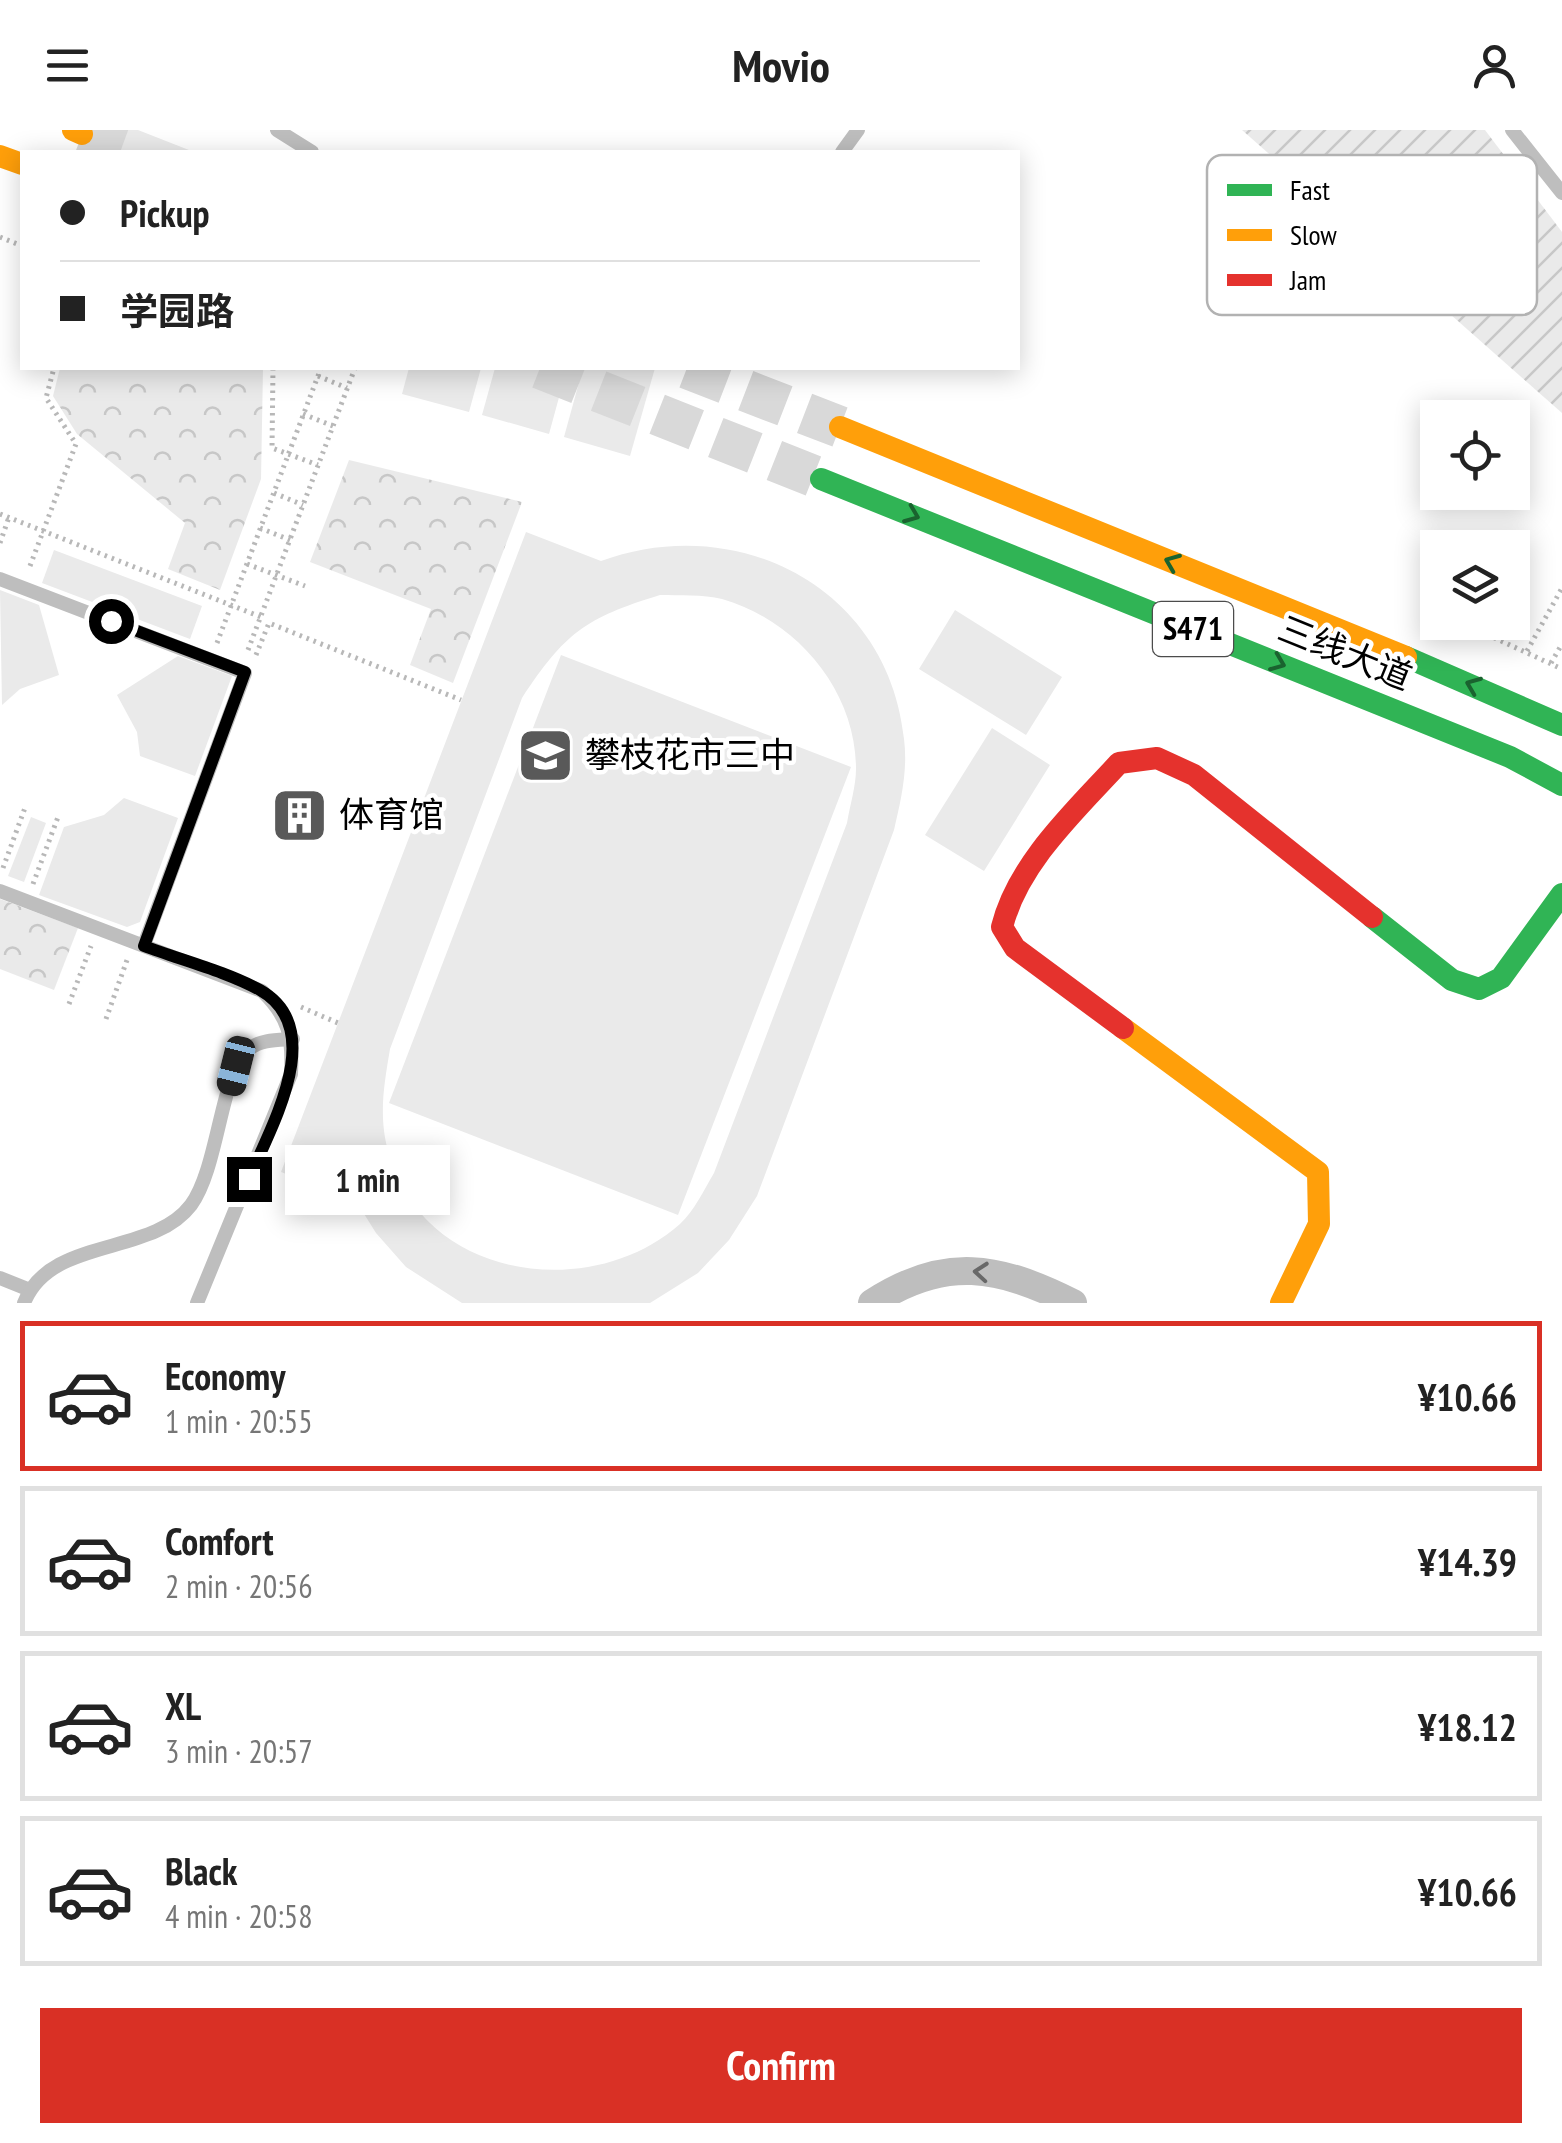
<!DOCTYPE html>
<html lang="en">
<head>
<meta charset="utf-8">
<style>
	:root { --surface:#fff; --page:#f6f6f6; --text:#222; --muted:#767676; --line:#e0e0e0; --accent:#d93025 }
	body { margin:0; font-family:"PT Sans Narrow","Noto Sans SC",sans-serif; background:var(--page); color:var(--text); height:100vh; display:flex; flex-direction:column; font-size:38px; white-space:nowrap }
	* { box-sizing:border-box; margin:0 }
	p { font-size:32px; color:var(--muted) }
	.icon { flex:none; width:55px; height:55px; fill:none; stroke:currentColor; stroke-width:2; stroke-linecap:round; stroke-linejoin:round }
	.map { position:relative; height:1173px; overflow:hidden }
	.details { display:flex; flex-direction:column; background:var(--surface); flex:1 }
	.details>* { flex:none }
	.top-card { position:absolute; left:20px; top:20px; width:1000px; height:220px; border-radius:0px; box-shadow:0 5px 25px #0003; display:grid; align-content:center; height:220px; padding:0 40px; background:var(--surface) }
	.tools { position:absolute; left:1420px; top:270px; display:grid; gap:20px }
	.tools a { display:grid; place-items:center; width:110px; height:110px; border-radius:0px; background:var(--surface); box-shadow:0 5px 25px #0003; font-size:50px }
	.end { position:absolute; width:45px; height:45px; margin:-22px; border:12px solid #000; background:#fff; box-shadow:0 0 0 5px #fff }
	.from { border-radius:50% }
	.bubble { position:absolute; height:70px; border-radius:0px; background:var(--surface); box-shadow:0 5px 25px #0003; font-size:32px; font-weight:700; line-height:70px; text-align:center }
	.car { position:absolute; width:30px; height:60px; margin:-30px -15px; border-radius:12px; box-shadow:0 0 8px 2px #0007; background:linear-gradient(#222 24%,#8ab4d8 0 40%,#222 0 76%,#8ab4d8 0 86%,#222 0) }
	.top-card b { display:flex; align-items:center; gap:35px; height:95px; font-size:38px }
	.top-card b+b { border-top:2px solid var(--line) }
	.top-card i { width:25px; height:25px; background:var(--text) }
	ul { padding:18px 0 0; list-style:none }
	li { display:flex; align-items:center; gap:30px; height:150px; margin:0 20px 15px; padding:0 20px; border:5px solid var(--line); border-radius:0px }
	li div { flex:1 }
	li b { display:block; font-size:38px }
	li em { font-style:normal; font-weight:700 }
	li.active { border-color:var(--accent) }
	li>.icon { width:90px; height:90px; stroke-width:1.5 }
	.button { display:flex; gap:20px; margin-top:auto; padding:20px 40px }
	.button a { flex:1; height:115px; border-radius:0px; background:var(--accent); color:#fff; font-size:40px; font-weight:700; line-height:115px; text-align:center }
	header { display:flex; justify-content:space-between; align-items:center; height:130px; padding:0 40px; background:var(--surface); font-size:45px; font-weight:700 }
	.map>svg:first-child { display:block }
</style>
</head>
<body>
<header><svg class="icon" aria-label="menu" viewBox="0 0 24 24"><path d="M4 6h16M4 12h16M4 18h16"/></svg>Movio<svg class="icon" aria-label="person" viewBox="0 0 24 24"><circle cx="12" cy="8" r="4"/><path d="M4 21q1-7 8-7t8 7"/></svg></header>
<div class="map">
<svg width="1562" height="1173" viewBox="0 0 1562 1173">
	<defs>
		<pattern id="forest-crowns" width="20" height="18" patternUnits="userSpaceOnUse" patternTransform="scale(2.5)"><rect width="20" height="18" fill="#eaeaea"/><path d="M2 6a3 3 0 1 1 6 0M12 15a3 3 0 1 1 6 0" fill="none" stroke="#c7c7c7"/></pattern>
		<pattern id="garden-furrows" width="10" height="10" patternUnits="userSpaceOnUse" patternTransform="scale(2.5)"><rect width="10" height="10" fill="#eaeaea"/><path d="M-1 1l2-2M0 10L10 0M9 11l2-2" fill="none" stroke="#c7c7c7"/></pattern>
	</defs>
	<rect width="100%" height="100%" fill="#fff"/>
	<!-- grass -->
	<g fill="#eaeaea" fill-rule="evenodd">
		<polygon points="97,0 138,0 194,22 88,22"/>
		<polygon points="409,238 481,238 469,282 402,264"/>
		<polygon points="495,238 567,238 549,304 482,285"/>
		<polygon points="583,238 655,238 630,326 564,307"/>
		<path d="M526,402L601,431C737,381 888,457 904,609C908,640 901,670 894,700L757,1066L729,1110L698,1143L650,1173H462L406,1137L376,1103L356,1071L281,1042ZM660,465C679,466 703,464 722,469C796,490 856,560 856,639C856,656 850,675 847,693L714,1043C704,1060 694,1081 680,1094C591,1173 424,1150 389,1024C378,988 384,955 390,919L522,568C565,503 585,488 660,465Z"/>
		<polygon points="54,420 202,476 190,509 42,453"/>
		<polygon points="0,460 39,475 59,545 20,559 2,575"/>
		<polygon points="955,480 1062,547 1026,605 919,539"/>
		<polygon points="561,525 851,637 678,1085 389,973"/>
		<polygon points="178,526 232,546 195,646 140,626 137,602 117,565"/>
		<polygon points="992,598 1050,635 984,741 925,705"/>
		<polygon points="124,668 178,688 140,792 127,797 39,765 64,697 104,685"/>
		<polygon points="31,687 46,693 24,752 8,746"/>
	</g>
	<!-- forest -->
	<g fill="url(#forest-crowns)">
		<polygon points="60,238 263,238 261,349 220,460 168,439 185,393 77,304 53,266"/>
		<polygon points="349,330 522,372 453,553 410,535 431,479 310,432"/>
		<polygon points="0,769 78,798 54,860 0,839"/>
	</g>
	<!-- garden -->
	<polygon fill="url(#garden-furrows)" points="1242,0 1485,0 1562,102 1562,283"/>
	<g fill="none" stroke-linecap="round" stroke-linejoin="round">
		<!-- primary-tunnel -->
		<g stroke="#d9d9d9" stroke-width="42" stroke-dasharray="42 21" stroke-linecap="butt">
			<polyline points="82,4 131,22"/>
			<polyline points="540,238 821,349"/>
			<polyline points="687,238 840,297"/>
		</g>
		<!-- path -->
		<g stroke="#b8b8b8" stroke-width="5" stroke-dasharray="2.5 5" stroke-linecap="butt">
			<polyline points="0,107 22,116"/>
			<polyline points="273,238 272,318 318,335"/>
			<polyline points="318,246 347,258"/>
			<polyline points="303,284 333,296"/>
			<polyline points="274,363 303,375"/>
			<polyline points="0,384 261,487"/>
			<polyline points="260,398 290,410"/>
			<polyline points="0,413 9,387"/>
			<polyline points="247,434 305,456"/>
			<polyline points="30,436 76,314 46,268 54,238"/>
			<polyline points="1429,479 1438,483"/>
			<polyline points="1460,492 1562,539"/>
			<polyline points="217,513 321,238"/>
			<polyline points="248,520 355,238"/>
			<polyline points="1527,521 1562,458"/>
			<polyline points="256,525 269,493 461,570"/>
			<polyline points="1551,533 1562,514"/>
			<polyline points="3,738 26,675"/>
			<polyline points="33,754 58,687"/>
			<polyline points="69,874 91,816"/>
			<polyline points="301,877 338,893"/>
			<polyline points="106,889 127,830"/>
		</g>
		<!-- lane -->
		<g stroke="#bebebe" stroke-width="14">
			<polyline points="277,0 312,22"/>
			<polyline points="1512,0 1562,63"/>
			<polyline points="842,22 858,0"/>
			<polyline points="0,449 245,543 144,815"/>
			<path d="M0,761L262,861C289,887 293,907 291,944L197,1173"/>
			<polyline points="0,1148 30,1160"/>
			<path d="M24,1173C50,1106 152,1127 191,1075C219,1037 221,940 249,919C261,909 279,910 293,909"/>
		</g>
		<!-- street -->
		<path stroke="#bebebe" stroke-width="28" d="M872,1173C945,1125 999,1136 1073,1173"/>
		<!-- fast -->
		<g stroke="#30b455" stroke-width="22">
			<polyline points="821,349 1510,627 1562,655"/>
			<polyline points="1406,527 1562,595"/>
			<polyline points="1372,787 1452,850 1479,859 1501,848 1562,764"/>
		</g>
		<!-- slow -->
		<g stroke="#ff9f0a" stroke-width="22">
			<polyline points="73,0 82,4"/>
			<polyline points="0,26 22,34"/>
			<polyline points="840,297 1406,527"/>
			<polyline points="1123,898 1318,1042 1319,1094 1281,1173"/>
		</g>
		<!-- jam -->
		<path stroke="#e5322d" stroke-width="22" d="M1123,898L1015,818L1002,797C1018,733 1075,681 1119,633L1157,628L1194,645L1372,787"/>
	</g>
	<!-- one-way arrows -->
	<defs><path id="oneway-chevron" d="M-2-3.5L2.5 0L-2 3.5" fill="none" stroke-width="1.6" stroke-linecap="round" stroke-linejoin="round" transform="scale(2.5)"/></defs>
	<g stroke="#1a632f">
		<use href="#oneway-chevron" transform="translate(912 385) rotate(22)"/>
		<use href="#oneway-chevron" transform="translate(1172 432) rotate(-158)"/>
		<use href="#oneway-chevron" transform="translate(1278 533) rotate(22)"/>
		<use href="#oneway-chevron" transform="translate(1473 555) rotate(-158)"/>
	</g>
	<use stroke="#686868" href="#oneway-chevron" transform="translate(981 1142) rotate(-175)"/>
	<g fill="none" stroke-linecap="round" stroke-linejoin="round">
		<!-- route -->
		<path stroke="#000" stroke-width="12" d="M111,491L245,542L144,816C181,830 225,841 260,860C329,899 270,998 249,1049"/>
	</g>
	<!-- icons -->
	<defs>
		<symbol id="school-square" viewBox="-11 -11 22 22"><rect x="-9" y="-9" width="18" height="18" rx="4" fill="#595959" stroke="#fff"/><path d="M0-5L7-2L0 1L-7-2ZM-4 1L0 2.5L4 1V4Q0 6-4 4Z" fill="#fff"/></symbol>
		<symbol id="building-square" viewBox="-11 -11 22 22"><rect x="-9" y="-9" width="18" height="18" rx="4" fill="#595959" stroke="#fff"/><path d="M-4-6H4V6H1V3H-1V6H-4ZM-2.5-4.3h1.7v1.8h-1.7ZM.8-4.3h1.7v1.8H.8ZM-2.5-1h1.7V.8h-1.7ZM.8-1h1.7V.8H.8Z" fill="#fff"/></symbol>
	</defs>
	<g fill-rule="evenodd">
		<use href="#school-square" x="514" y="594" width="63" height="63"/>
		<use href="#building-square" x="268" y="654" width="63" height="63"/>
	</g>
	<g text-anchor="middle" stroke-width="9" stroke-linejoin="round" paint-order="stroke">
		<!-- shield labels -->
		<rect fill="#fff" stroke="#4c4c4c" stroke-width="2.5" x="1153" y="472" width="80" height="54" rx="8"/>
		<g font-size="32" font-weight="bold" fill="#000">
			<text x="1193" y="510">S471</text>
		</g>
		<!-- street labels -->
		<g font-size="35" fill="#000" stroke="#fff">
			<text transform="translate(1345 523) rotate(22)" y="12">三线大道</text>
		</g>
		<!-- poi labels -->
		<g font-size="35" fill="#000" stroke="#fff" text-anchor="start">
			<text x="585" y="637">攀枝花市三中</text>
			<text x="339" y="697">体育馆</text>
		</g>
	</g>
	<!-- legend -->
	<rect x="1207" y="25" width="330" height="160" rx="15" fill="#fff" stroke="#b2b2b2" stroke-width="2.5"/>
	<rect x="1227" y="54" width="45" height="12" fill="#30b455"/>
	<rect x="1227" y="99" width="45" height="12" fill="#ff9f0a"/>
	<rect x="1227" y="144" width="45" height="12" fill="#e5322d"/>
	<g font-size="28" fill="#000">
		<text x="1290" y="70">Fast</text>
		<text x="1290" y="115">Slow</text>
		<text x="1290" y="160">Jam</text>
	</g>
</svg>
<div class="tools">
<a><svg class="icon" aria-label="locate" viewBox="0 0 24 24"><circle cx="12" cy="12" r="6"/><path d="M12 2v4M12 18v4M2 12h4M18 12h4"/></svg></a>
<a><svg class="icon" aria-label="layers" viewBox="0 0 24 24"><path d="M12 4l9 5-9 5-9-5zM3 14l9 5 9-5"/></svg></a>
</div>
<i class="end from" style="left:111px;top:491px"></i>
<i class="end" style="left:249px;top:1049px"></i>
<div class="bubble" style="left:285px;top:1015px;width:165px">1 min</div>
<i class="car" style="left:236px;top:936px;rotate:194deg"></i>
<div class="top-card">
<b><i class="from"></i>Pickup</b>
<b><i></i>学园路</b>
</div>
</div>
<section class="details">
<ul>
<li class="active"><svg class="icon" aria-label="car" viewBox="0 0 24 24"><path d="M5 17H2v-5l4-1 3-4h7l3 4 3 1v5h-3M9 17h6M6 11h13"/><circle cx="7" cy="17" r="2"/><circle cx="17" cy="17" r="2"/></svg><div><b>Economy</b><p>1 min · 20:55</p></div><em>¥10.66</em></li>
<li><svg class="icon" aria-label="car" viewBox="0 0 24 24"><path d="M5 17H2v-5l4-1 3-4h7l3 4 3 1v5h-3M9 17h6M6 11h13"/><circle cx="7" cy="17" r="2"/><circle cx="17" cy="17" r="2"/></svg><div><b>Comfort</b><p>2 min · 20:56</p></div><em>¥14.39</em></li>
<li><svg class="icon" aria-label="car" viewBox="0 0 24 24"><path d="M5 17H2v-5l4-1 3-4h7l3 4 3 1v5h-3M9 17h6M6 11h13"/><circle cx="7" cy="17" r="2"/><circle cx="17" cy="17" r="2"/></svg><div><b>XL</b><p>3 min · 20:57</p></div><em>¥18.12</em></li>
<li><svg class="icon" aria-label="car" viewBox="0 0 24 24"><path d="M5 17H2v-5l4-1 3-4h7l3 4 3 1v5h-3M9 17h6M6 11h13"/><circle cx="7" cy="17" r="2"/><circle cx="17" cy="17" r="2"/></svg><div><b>Black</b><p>4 min · 20:58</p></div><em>¥10.66</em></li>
</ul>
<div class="button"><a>Confirm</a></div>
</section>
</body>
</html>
